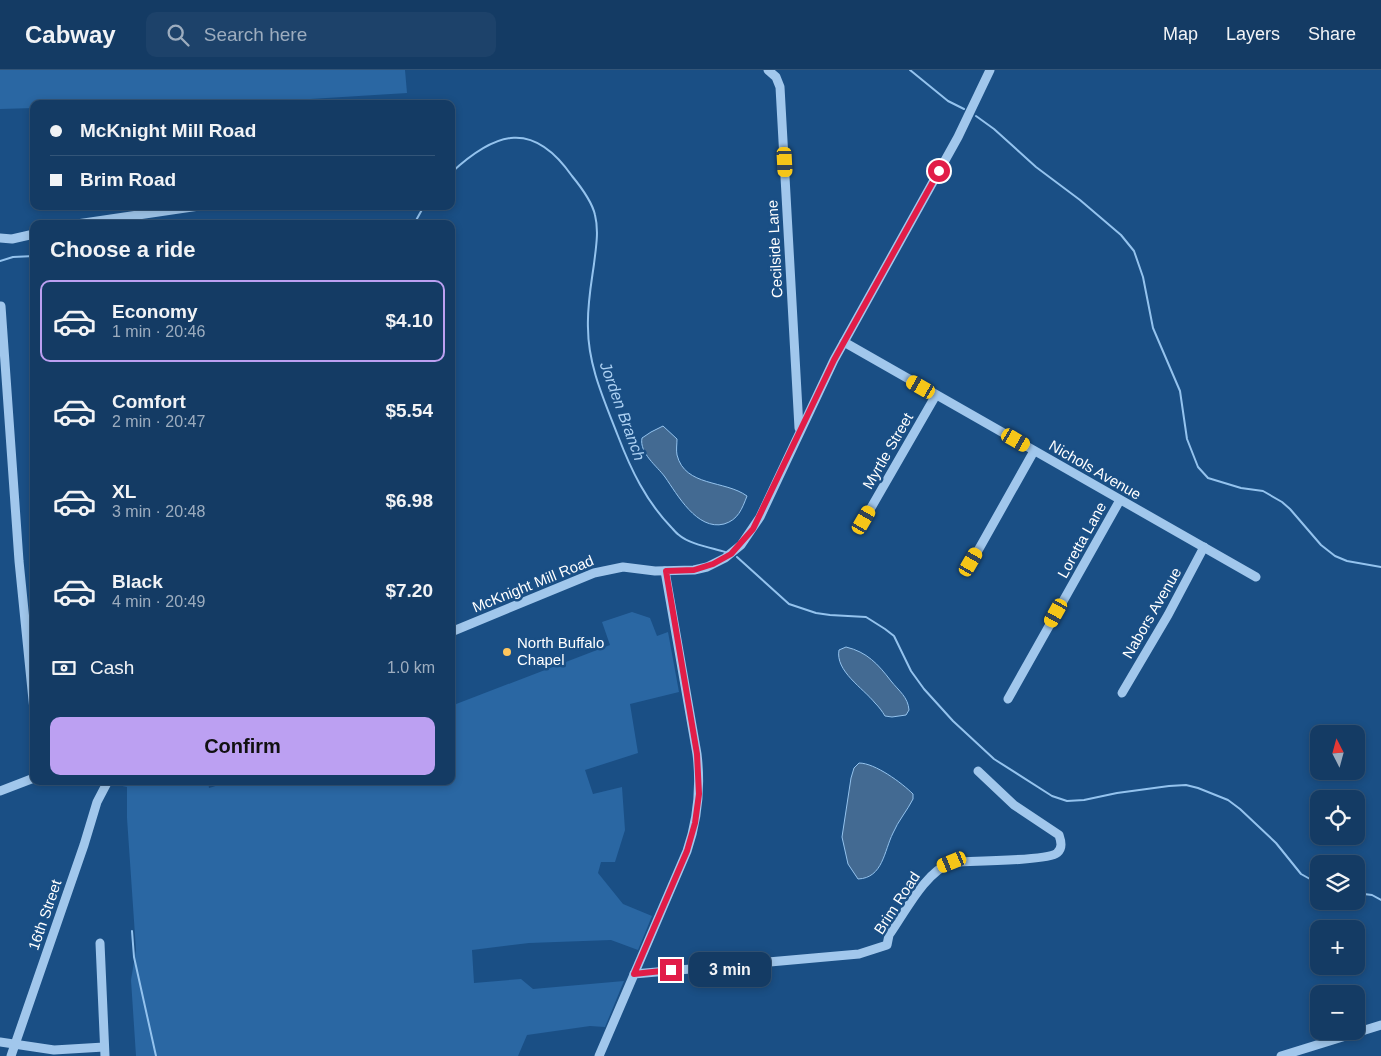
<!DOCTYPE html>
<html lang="en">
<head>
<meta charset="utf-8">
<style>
	:root { --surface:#143b64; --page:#1d426a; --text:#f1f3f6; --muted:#9dadbf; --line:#335578; --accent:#bca0f2 }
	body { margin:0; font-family:Arial,sans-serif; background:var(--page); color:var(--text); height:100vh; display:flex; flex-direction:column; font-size:19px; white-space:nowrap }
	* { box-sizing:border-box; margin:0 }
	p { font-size:16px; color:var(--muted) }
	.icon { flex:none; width:28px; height:28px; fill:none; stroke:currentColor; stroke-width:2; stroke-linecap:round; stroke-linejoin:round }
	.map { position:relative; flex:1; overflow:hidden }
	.drawer { position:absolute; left:30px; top:150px; width:425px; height:565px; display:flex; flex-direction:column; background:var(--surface); border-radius:10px; box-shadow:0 2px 8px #0003,0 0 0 1px var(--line) }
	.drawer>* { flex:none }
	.top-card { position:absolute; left:30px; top:30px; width:425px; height:110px; border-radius:10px; box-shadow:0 2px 8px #0003,0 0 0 1px var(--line); display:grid; align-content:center; height:110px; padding:0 20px; background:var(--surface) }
	.needle { width:32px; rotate:354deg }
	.controls { position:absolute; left:1310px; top:655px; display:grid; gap:10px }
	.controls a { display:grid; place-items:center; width:55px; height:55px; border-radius:10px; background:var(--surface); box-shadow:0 2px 8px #0003,0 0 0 1px var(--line); font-size:25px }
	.end { position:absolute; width:22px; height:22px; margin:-11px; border:6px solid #e11d48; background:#fff; box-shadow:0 0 0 2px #fff }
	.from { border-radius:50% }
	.bubble { position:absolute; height:35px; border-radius:10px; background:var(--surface); box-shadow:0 2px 8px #0003,0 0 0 1px var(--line); font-size:16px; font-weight:800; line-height:35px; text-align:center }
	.car { position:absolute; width:15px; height:30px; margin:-15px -8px; border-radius:6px; box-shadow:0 0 4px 1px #0007; background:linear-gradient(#f5c518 24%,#345 0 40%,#f5c518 0 76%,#345 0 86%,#f5c518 0) }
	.top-card b { display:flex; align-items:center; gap:18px; height:48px; font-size:19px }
	.top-card b+b { border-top:1px solid var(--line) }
	.top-card i { width:12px; height:12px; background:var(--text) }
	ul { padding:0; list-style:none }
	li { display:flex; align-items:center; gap:15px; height:82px; margin:0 10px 8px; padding:0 10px; border:2px solid transparent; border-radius:10px }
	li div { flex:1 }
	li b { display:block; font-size:19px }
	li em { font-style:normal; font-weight:800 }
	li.active { border-color:var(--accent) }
	li>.icon { width:45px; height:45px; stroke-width:1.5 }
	h2 { padding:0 20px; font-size:22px; line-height:60px }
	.pay { display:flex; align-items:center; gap:12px; height:55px; padding:0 20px; font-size:19px }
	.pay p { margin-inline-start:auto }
	.primary-button { display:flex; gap:10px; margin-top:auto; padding:10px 20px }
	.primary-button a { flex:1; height:58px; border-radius:10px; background:var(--accent); color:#111; font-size:20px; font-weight:800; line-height:58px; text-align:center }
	header { display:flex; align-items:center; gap:30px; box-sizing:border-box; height:70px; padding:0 25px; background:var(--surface); border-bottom:1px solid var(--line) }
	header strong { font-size:24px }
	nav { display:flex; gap:28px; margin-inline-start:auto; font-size:18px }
	.search { width:350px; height:45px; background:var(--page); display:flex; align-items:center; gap:12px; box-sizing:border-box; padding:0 18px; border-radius:10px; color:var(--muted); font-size:19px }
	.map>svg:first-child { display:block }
</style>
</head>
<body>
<header>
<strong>Cabway</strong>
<div class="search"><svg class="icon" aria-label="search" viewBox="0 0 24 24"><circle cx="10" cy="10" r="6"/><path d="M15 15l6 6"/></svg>Search here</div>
<nav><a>Map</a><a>Layers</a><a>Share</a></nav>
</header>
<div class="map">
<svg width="1381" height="986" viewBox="0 0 1381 986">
	<rect width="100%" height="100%" fill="#1a4f85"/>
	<!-- green -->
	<g fill="#2a67a3">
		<polygon points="0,0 405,0 407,23 230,34 34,34 34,38 0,39"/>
		<polygon points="632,542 650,548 657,566 668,562 679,622 630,634 638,683 585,700 593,724 622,717 625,760 615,792 601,792 598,803 623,834 652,846 638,880 611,870 529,873 472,880 474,913 521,909 533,919 624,911 605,957 590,956 527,965 518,986 136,986 131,910 136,880 127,748 127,717 113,714 115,711 208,711 209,718 232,711 451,711 451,636 610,575 602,552"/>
	</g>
	<!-- water -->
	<g fill="#436a92" stroke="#94c3ee">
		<path d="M663,356L677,369C677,374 676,380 677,385C685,417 725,410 747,426C742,439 738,450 724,454C697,461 677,424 665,407C657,396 639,383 642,368L651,362Z"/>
		<path d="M846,577C867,582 878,594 891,611C899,621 908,627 909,640L906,645L892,647L885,646C882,641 879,637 875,633C863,618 835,601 839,580Z"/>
		<path d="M859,693C875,693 902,713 913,724V729C907,741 898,751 893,763C884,781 883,808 858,809L848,794L842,767L851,708L854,698Z"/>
	</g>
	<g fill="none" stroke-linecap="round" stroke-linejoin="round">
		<!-- stream -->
		<g stroke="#94c3ee" stroke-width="2">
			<polyline points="910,0 948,31 964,39"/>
			<polyline points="976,46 994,59 1036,97 1080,130 1121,165 1134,181 1143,207 1153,258 1180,321 1187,369 1198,397 1208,408 1241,418 1263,421 1282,432 1290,439 1321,475 1335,486 1347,491 1381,497"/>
			<path d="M451,103C496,61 533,50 572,106C581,117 592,131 595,145C599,161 596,177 594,194C591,215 587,236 588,258C588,296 605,332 618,366C631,400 646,431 671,457C673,459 676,463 679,465C689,474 712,478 725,482"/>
			<polyline points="414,154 424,136"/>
			<polyline points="0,191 13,187 34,186"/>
			<polyline points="737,487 789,534 816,543 830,545 866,547 885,559 894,566 911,601 924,619 953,651 994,689 1052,726 1067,731 1084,730 1117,723 1169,716 1186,715 1198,718 1228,730 1240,739 1276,773 1301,804 1319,814"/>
			<polyline points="1356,823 1372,825 1381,830"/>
			<polyline points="132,861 134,887 156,986"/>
		</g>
		<!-- minor -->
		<g stroke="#a1c7ec" stroke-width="9">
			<polyline points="768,0 776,7 780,17 799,358"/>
			<polyline points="77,154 199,136"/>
			<polyline points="0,168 12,169 34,164"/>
			<polyline points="1,236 19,491 34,640"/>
			<polyline points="844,272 1256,507"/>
			<polyline points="864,450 936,325"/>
			<polyline points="971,493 1034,381"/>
			<polyline points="451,562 594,503 623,497 655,501 694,500 707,497 725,488 741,475 760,447 834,290 958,67 990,0"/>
			<polyline points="1122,623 1168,545 1204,477"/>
			<polyline points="1008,629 1120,430"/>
			<polyline points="0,721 34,708"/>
			<polyline points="100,873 105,986"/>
			<path d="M634,904L859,884L887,875L889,865C906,841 924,803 952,792C969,791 1048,791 1057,783C1063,778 1061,771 1059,765L1014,735L978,701"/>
			<polyline points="0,972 54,980 104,977"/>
			<polyline points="11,986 84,775 97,732 108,711"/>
			<path d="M599,986L687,781C698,749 701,718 697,684L665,501"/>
			<polyline points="1281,986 1381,955"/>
		</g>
	</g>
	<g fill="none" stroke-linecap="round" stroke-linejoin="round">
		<!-- route -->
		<polyline stroke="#e11d48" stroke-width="6" points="671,900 634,904 687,781 695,753 699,724 697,684 666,501 694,500 713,494 731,484 753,459 834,290 939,101"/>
	</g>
	<!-- markers -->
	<circle fill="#fec65d" stroke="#1a4f85" stroke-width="2" cx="507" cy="582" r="5"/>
	<g text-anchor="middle" stroke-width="5" stroke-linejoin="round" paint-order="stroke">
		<!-- street labels -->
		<g font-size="15" fill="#fff" stroke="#1a4f85">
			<text transform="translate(775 179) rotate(-93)" y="5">Cecilside Lane</text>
			<text transform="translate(888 381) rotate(-60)" y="5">Myrtle Street</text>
			<text transform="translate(1095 400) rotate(30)" y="5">Nichols Avenue</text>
			<text transform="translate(1082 470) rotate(-61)" y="5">Loretta Lane</text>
			<text transform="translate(533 514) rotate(-22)" y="5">McKnight Mill Road</text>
			<text transform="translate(1152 543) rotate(-60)" y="5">Nabors Avenue</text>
			<text transform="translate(897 833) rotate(-57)" y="5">Brim Road</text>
			<text transform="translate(45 845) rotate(-71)" y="5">16th Street</text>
		</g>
		<!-- poi labels -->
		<g font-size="15" fill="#fff" stroke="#1a4f85" text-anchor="start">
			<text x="517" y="578">North Buffalo<tspan x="517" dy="17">Chapel</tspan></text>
		</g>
		<!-- water labels -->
		<g font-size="16" font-style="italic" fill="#add1f3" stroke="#1a4f85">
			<text transform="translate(623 341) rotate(70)" y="6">Jorden Branch</text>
		</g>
	</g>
</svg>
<div class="controls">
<a><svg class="needle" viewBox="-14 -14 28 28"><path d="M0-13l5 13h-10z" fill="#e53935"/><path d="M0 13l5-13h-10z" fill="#9dadbf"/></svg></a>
<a><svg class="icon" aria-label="locate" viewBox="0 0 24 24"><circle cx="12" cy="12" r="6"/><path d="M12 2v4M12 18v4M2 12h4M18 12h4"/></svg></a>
<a><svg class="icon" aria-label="layers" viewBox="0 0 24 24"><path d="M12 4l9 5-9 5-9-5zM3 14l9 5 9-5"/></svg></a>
<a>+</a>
<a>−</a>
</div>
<i class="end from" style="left:939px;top:101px"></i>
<i class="end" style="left:671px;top:900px"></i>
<div class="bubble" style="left:689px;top:882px;width:82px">3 min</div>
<i class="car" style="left:785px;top:92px;rotate:177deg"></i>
<i class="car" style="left:921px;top:317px;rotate:300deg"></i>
<i class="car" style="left:1016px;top:370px;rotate:120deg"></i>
<i class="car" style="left:864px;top:450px;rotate:30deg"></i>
<i class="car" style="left:971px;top:492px;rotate:30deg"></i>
<i class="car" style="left:1056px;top:543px;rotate:209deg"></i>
<i class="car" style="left:952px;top:792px;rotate:248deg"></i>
<div class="top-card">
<b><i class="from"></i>McKnight Mill Road</b>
<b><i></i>Brim Road</b>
</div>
<section class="drawer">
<h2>Choose a ride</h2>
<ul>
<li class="active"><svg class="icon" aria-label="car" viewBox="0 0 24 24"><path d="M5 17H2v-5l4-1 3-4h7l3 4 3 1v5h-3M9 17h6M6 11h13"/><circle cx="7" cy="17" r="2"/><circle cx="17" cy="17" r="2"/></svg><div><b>Economy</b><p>1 min · 20:46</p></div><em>$4.10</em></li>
<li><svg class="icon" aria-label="car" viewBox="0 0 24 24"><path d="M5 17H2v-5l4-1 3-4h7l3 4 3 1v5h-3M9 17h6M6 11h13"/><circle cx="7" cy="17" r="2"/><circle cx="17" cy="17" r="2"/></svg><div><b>Comfort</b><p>2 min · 20:47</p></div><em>$5.54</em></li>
<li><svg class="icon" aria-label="car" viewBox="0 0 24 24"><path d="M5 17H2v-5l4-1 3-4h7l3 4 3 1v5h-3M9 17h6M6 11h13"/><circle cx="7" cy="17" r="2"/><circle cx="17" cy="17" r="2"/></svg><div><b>XL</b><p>3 min · 20:48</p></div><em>$6.98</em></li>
<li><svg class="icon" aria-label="car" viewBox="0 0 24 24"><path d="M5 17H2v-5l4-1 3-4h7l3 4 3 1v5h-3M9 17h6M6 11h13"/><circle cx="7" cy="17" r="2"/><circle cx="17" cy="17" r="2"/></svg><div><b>Black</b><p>4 min · 20:49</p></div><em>$7.20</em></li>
</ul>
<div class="pay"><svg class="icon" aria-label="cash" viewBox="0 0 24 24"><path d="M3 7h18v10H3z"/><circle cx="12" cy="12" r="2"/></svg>Cash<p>1.0 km</p></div>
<div class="primary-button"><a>Confirm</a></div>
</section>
</div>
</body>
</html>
